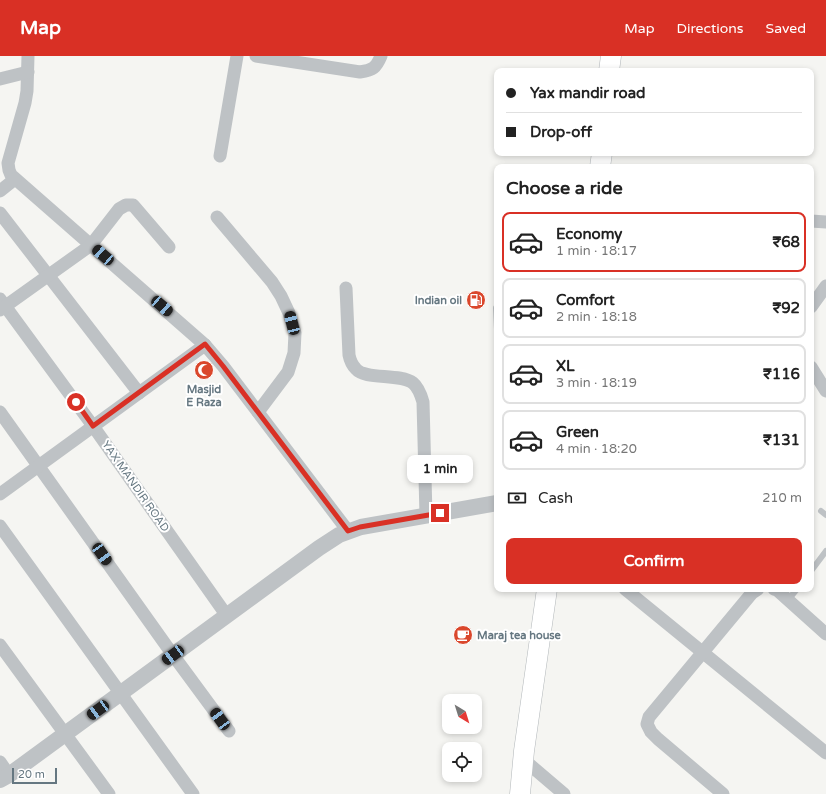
<!DOCTYPE html>
<html lang="en">
<head>
<meta charset="utf-8">
<style>
	:root { --surface:#fff; --page:#f2f2f2; --text:#222; --muted:#767676; --line:#e0e0e0; --accent:#d93025 }
	body { margin:0; font-family:"Varela Round",sans-serif; background:var(--page); color:var(--text); height:100vh; display:flex; flex-direction:column; font-size:15px; white-space:nowrap }
	* { box-sizing:border-box; margin:0 }
	p { font-size:13px; color:var(--muted) }
	.icon { flex:none; width:22px; height:22px; fill:none; stroke:currentColor; stroke-width:2; stroke-linecap:round; stroke-linejoin:round }
	.map { position:relative; flex:1; overflow:hidden }
	.panel { position:absolute; left:494px; top:108px; width:320px; height:428px; display:flex; flex-direction:column; background:var(--surface); border-radius:8px; box-shadow:0 2px 6px #0003 }
	.panel>* { flex:none }
	.guide { position:absolute; left:494px; top:12px; width:320px; height:88px; border-radius:8px; box-shadow:0 2px 6px #0003; display:grid; align-content:center; height:88px; padding:0 12px; background:var(--surface) }
	.needle { width:26px; rotate:142deg }
	.buttons { position:absolute; left:442px; top:638px; display:grid; gap:8px }
	.buttons a { display:grid; place-items:center; width:40px; height:40px; border-radius:8px; background:var(--surface); box-shadow:0 2px 6px #0003; font-size:20px }
	.scale { position:absolute; left:12px; bottom:10px; width:45px; box-sizing:border-box; padding-left:4px; border:2px solid #657781; border-top:0; font-size:11px; line-height:14px; white-space:nowrap; color:#657781; -webkit-text-stroke:3px #fff; paint-order:stroke }
	.end { position:absolute; width:18px; height:18px; margin:-9px; border:5px solid #d93025; background:#fff; box-shadow:0 0 0 2px #fff }
	.from { border-radius:50% }
	.bubble { position:absolute; height:28px; border-radius:8px; background:var(--surface); box-shadow:0 2px 6px #0003; font-size:13px; font-weight:700; line-height:28px; text-align:center }
	.car { position:absolute; width:12px; height:24px; margin:-12px -6px; border-radius:5px; box-shadow:0 0 3px 1px #0007; background:linear-gradient(#222 24%,#8ab4d8 0 40%,#222 0 76%,#8ab4d8 0 86%,#222 0) }
	.guide b { display:flex; align-items:center; gap:14px; height:38px; font-size:15px }
	.guide b+b { border-top:1px solid var(--line) }
	.guide i { width:10px; height:10px; background:var(--text) }
	ul { padding:0; list-style:none }
	li { display:flex; align-items:center; gap:12px; height:60px; margin:0 8px 6px; padding:0 4px; border:2px solid var(--line); border-radius:8px }
	li div { flex:1 }
	li b { display:block; font-size:15px }
	li em { font-style:normal; font-weight:700 }
	li.selected { border-color:var(--accent) }
	li>.icon { width:36px; height:36px; stroke-width:1.5 }
	h2 { padding:0 12px; font-size:18px; line-height:48px }
	.pay { display:flex; align-items:center; gap:10px; height:44px; padding:0 12px; font-size:15px }
	.pay p { margin-inline-start:auto }
	.action { display:flex; gap:8px; margin-top:auto; padding:8px 12px }
	.action a { flex:1; height:46px; border-radius:8px; background:var(--accent); color:#fff; font-size:16px; font-weight:700; line-height:46px; text-align:center }
	header { display:flex; align-items:center; gap:24px; box-sizing:border-box; height:56px; padding:0 20px; background:var(--accent); color:#fff }
	header strong { font-size:19px }
	nav { display:flex; gap:22px; margin-inline-start:auto; font-size:14px }
	.map>svg:first-child { display:block }
</style>
</head>
<body>
<header>
<strong>Map</strong>
<nav><a>Map</a><a>Directions</a><a>Saved</a></nav>
</header>
<div class="map">
<svg width="826" height="738" viewBox="0 0 826 738">
	<rect width="100%" height="100%" fill="#f5f5f2"/>
	<g fill="none" stroke-linecap="round" stroke-linejoin="round">
		<defs>
			<g id="primary">
				<polyline points="609,15 611,0"/>
				<polyline points="600,111 602,97"/>
				<polyline points="520,738 524,695 547,533"/>
			</g>
		</defs>
		<!-- primary casing -->
		<use href="#primary" stroke="#b1b6b9" stroke-width="21"/>
		<!-- service -->
		<g stroke="#bec2c5" stroke-width="6">
			<polyline points="496,252 497,273"/>
			<polyline points="821,455 826,459"/>
			<polyline points="811,515 826,495"/>
			<polyline points="788,544 797,533"/>
		</g>
		<!-- minor -->
		<g stroke="#bec2c5" stroke-width="13">
			<polyline points="28,0 27,35 25,47 8,107 9,114 11,119 205,289 223,310 348,475"/>
			<path d="M256,0L360,16C373,14 376,12 381,0"/>
			<polyline points="0,23 28,16"/>
			<polyline points="220,100 237,0"/>
			<polyline points="0,135 15,123"/>
			<polyline points="0,157 139,337"/>
			<polyline points="217,161 272,226 281,240 289,257 295,277 294,297 288,316 258,356"/>
			<polyline points="811,165 826,166"/>
			<path d="M346,232L349,299C350,304 352,309 356,313C365,324 400,317 413,327C418,331 421,339 423,346L426,459"/>
			<polyline points="0,243 93,370 227,560"/>
			<polyline points="811,251 826,230"/>
			<polyline points="0,254 91,189 119,153 126,149 133,149 169,191"/>
			<polyline points="811,311 826,335"/>
			<polyline points="0,356 173,599 229,675"/>
			<polyline points="0,438 205,289"/>
			<polyline points="0,470 193,738"/>
			<polyline points="625,533 826,697"/>
			<polyline points="774,533 777,534 826,578"/>
			<polyline points="0,589 109,738"/>
			<polyline points="523,703 564,738"/>
			<polyline points="0,706 9,719"/>
			<polyline points="723,738 658,683 651,676 647,668 649,661 752,537 758,533"/>
		</g>
		<!-- tertiary -->
		<polyline stroke="#bec2c5" stroke-width="16" points="0,724 9,719 319,492 339,479 361,471 497,447"/>
		<!-- primary -->
		<use href="#primary" stroke="#fff" stroke-width="20"/>
	</g>
	<g fill="none" stroke-linecap="round" stroke-linejoin="round">
		<!-- route -->
		<polyline stroke="#d93025" stroke-width="5" points="76,346 93,370 205,288 223,310 348,475 360,471 440,457"/>
	</g>
	<!-- icons -->
	<defs>
		<symbol id="fuel-disc" viewBox="-11 -11 22 22"><circle r="9.5" fill="#da472c" stroke="#fff"/><path d="M-5.5-6h7V0h2V4h1.3V-2.5L3-4.5l.8-.8L6-3V5H2.5V1h-1V6h-7ZM-4.2-4.7v3.2H.2V-4.7Z" fill="#fff"/></symbol>
		<symbol id="mosque-disc" viewBox="-11 -11 22 22"><circle r="9.5" fill="#da472c" stroke="#fff"/><path d="M3.5-4.9A6 6 0 1 0 3.5 4.9A5 5 0 1 1 3.5-4.9Z" fill="#fff"/></symbol>
		<symbol id="cafe-disc" viewBox="-11 -11 22 22"><circle r="9.5" fill="#da472c" stroke="#fff"/><path d="M-5.5-4.5H6V0H3Q3 3.5 0 3.5H-2.5Q-5.5 3.5-5.5 0ZM3-3.2v2h1.7v-2ZM-6 4.5H4V6H-6Z" fill="#fff"/></symbol>
	</defs>
	<g fill-rule="evenodd">
		<use href="#fuel-disc" x="465" y="233" width="22" height="22"/>
		<use href="#mosque-disc" x="193" y="303" width="22" height="22"/>
		<use href="#cafe-disc" x="452" y="568" width="22" height="22"/>
	</g>
	<g text-anchor="middle" stroke-width="4" stroke-linejoin="round" paint-order="stroke">
		<!-- poi labels -->
		<g font-size="11" font-weight="bold" fill="#657781" stroke="#fff" text-anchor="end">
			<text x="462" y="248">Indian oil</text>
			<text x="204" y="337" text-anchor="middle">Masjid<tspan x="204" dy="13">E Raza</tspan></text>
			<text x="477" y="583" text-anchor="start">Maraj tea house</text>
		</g>
		<!-- street labels -->
		<g font-size="11" fill="#657781" stroke="#fff">
			<text transform="translate(136 430) rotate(55)" y="4">YAX MANDIR ROAD</text>
		</g>
	</g>
</svg>
<div class="buttons">
<a><svg class="needle" viewBox="-14 -14 28 28"><path d="M0-13l5 13h-10z" fill="#e53935"/><path d="M0 13l5-13h-10z" fill="#767676"/></svg></a>
<a><svg class="icon" aria-label="locate" viewBox="0 0 24 24"><circle cx="12" cy="12" r="6"/><path d="M12 2v4M12 18v4M2 12h4M18 12h4"/></svg></a>
</div>
<div class="scale">20 m</div>
<i class="end from" style="left:76px;top:346px"></i>
<i class="end" style="left:440px;top:457px"></i>
<div class="bubble" style="left:407px;top:399px;width:66px">1 min</div>
<i class="car" style="left:103px;top:199px;rotate:311deg"></i>
<i class="car" style="left:162px;top:250px;rotate:131deg"></i>
<i class="car" style="left:292px;top:267px;rotate:346deg"></i>
<i class="car" style="left:102px;top:498px;rotate:145deg"></i>
<i class="car" style="left:173px;top:599px;rotate:234deg"></i>
<i class="car" style="left:98px;top:654px;rotate:234deg"></i>
<i class="car" style="left:220px;top:663px;rotate:324deg"></i>
<div class="guide">
<b><i class="from"></i>Yax mandir road</b>
<b><i></i>Drop-off</b>
</div>
<section class="panel">
<h2>Choose a ride</h2>
<ul>
<li class="selected"><svg class="icon" aria-label="car" viewBox="0 0 24 24"><path d="M5 17H2v-5l4-1 3-4h7l3 4 3 1v5h-3M9 17h6M6 11h13"/><circle cx="7" cy="17" r="2"/><circle cx="17" cy="17" r="2"/></svg><div><b>Economy</b><p>1 min · 18:17</p></div><em>₹68</em></li>
<li><svg class="icon" aria-label="car" viewBox="0 0 24 24"><path d="M5 17H2v-5l4-1 3-4h7l3 4 3 1v5h-3M9 17h6M6 11h13"/><circle cx="7" cy="17" r="2"/><circle cx="17" cy="17" r="2"/></svg><div><b>Comfort</b><p>2 min · 18:18</p></div><em>₹92</em></li>
<li><svg class="icon" aria-label="car" viewBox="0 0 24 24"><path d="M5 17H2v-5l4-1 3-4h7l3 4 3 1v5h-3M9 17h6M6 11h13"/><circle cx="7" cy="17" r="2"/><circle cx="17" cy="17" r="2"/></svg><div><b>XL</b><p>3 min · 18:19</p></div><em>₹116</em></li>
<li><svg class="icon" aria-label="car" viewBox="0 0 24 24"><path d="M5 17H2v-5l4-1 3-4h7l3 4 3 1v5h-3M9 17h6M6 11h13"/><circle cx="7" cy="17" r="2"/><circle cx="17" cy="17" r="2"/></svg><div><b>Green</b><p>4 min · 18:20</p></div><em>₹131</em></li>
</ul>
<div class="pay"><svg class="icon" aria-label="cash" viewBox="0 0 24 24"><path d="M3 7h18v10H3z"/><circle cx="12" cy="12" r="2"/></svg>Cash<p>210 m</p></div>
<div class="action"><a>Confirm</a></div>
</section>
</div>
</body>
</html>
